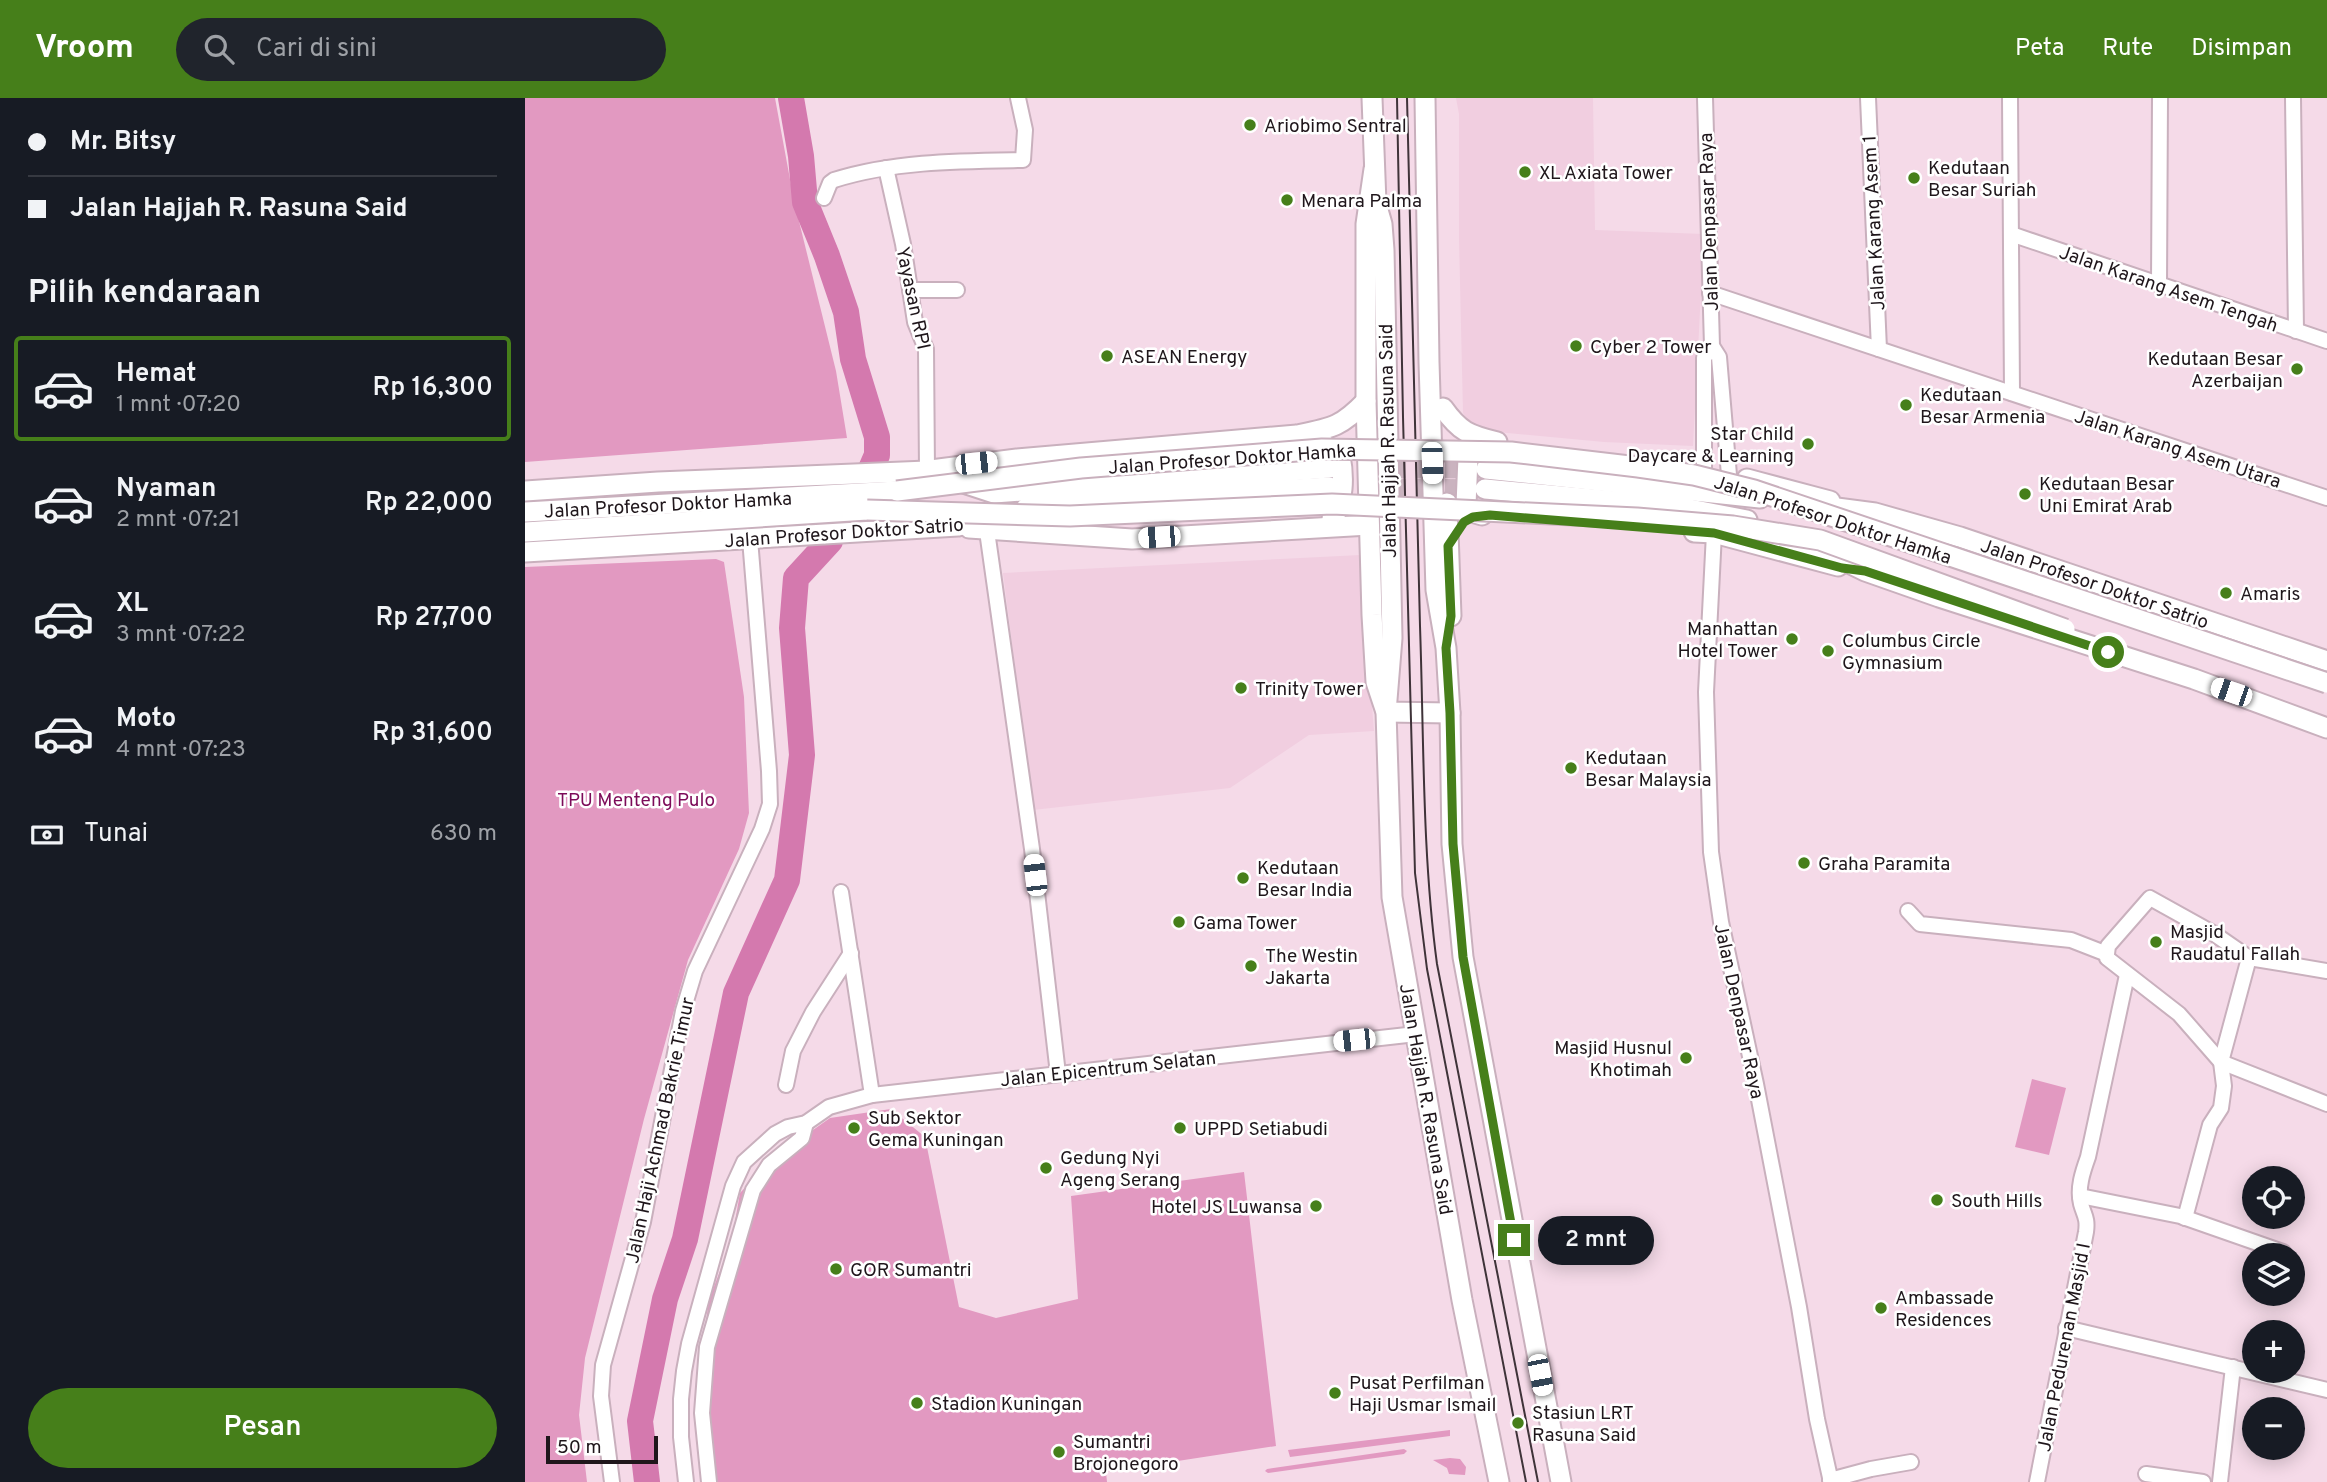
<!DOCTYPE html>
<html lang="id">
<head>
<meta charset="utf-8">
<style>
	:root { --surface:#171b24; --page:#20242c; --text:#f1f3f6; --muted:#9ea1a6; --line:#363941; --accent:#467f1a }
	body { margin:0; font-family:Overpass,sans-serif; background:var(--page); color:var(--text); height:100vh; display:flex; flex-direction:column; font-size:26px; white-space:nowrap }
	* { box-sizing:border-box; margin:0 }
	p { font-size:23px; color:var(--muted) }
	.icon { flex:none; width:38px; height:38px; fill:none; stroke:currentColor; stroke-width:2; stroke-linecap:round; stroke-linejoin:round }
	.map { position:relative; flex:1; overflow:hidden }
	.drawer { display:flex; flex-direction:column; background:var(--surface); width:525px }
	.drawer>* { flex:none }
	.top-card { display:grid; align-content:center; height:154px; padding:0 28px; background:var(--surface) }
	.buttons { position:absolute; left:1717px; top:1068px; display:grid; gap:14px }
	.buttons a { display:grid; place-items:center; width:63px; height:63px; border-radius:50%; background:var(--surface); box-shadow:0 4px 18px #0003; font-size:35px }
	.scale { position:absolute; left:21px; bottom:18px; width:112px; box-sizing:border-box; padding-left:7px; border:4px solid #1f161b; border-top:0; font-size:19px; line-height:24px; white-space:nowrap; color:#1f161b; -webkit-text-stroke:5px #fff; paint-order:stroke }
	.end { position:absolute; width:32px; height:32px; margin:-16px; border:9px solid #467f1a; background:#fff; box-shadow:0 0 0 4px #fff }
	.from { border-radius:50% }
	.bubble { position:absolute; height:49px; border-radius:24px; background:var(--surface); box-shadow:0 4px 18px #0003; font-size:23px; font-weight:600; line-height:49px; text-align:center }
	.car { position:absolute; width:21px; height:42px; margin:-21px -10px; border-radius:9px; box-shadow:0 0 5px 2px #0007; background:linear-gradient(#fff 24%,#345 0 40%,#fff 0 76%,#345 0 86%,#fff 0) }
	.top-card b { display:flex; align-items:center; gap:24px; height:66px; font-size:26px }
	.top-card b+b { border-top:2px solid var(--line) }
	.top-card i { width:18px; height:18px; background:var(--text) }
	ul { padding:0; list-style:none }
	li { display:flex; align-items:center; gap:21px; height:105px; margin:0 14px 10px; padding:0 14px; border:4px solid transparent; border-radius:7px }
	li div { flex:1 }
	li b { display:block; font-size:26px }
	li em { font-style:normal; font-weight:600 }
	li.on { border-color:var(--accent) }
	li>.icon { width:63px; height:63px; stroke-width:1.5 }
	h2 { padding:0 28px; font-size:32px; line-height:84px }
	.pay { display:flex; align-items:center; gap:18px; height:77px; padding:0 28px; font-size:26px }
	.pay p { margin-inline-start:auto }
	.cta { display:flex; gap:14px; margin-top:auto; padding:14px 28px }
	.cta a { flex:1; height:80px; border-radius:42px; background:var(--accent); color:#fff; font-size:28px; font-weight:600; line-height:80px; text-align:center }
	header { display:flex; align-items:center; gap:42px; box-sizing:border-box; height:98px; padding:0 35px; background:var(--accent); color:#fff }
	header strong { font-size:33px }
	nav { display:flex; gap:38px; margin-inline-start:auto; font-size:24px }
	.search { width:490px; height:63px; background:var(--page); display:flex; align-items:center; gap:18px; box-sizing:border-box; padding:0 24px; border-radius:38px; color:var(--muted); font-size:26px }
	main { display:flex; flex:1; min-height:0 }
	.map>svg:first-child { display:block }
</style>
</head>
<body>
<header>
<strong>Vroom</strong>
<div class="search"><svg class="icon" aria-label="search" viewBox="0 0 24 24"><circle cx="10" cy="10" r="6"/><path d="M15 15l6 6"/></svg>Cari di sini</div>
<nav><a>Peta</a><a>Rute</a><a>Disimpan</a></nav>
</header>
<main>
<section class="drawer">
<div class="top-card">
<b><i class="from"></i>Mr. Bitsy</b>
<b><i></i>Jalan Hajjah R. Rasuna Said</b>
</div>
<h2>Pilih kendaraan</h2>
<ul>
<li class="on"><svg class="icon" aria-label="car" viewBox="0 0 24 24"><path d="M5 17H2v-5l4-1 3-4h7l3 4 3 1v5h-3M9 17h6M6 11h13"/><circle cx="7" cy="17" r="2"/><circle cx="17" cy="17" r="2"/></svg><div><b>Hemat</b><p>1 mnt · 07:20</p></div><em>Rp 16,300</em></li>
<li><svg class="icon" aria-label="car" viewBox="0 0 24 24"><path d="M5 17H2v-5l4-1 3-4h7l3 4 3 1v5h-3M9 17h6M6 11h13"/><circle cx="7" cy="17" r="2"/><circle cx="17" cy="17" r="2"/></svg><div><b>Nyaman</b><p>2 mnt · 07:21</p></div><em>Rp 22,000</em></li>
<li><svg class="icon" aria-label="car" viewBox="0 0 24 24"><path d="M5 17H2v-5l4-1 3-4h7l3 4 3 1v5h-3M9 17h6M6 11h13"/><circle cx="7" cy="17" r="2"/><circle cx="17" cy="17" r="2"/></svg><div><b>XL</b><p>3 mnt · 07:22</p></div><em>Rp 27,700</em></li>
<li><svg class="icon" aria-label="car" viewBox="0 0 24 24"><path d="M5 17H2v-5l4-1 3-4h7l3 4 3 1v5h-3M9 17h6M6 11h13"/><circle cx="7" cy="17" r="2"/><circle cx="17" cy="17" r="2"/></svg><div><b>Moto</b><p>4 mnt · 07:23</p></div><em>Rp 31,600</em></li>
</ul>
<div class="pay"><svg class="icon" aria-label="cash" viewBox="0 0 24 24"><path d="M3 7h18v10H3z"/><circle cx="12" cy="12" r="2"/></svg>Tunai<p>630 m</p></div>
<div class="cta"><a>Pesan</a></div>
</section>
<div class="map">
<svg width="1802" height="1384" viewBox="0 0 1802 1384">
	<rect width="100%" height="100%" fill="#f5dae8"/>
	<!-- built -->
	<g fill="#f1cee0">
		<polygon points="931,0 1068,0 1070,132 1179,136 1168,348 1079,344 950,332 938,315 934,141 934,16"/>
		<polygon points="835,457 849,633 784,637 705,690 508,712 478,475"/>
	</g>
	<!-- green -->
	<g fill="#e299c1">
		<polygon points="0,0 250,0 269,103 311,273 322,340 0,364"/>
		<polygon points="191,461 199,464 219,599 224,715 214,751 163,862 119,1021 60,1260 54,1317 62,1384 0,1384 0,469"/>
		<polygon points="1507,981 1541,990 1524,1057 1490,1049"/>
		<polygon points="366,1011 400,1039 434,1209 471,1220 553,1201 546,1098 719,1074 751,1348 581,1374 582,1384 178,1384 169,1311 184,1202 207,1141 215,1095 247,1061 305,1020"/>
		<polygon points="925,1332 925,1338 765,1359 763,1352"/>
		<polygon points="879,1351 882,1353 879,1356 743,1375 740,1373 742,1371"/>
		<polygon points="925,1360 935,1361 941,1369 940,1377 924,1376 922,1370 908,1362"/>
	</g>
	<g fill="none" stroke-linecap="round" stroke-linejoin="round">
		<!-- river -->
		<g stroke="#d479ae" stroke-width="26">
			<polyline points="266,0 276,58 280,104 302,158 321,214 328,261 352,339 352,357 345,373"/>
			<polyline points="122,1384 115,1323 140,1201 160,1141 211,895 262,782 277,657 267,530 271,480 305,443"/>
		</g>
		<!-- major-tunnel -->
		<g stroke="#cab3bf" stroke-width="19" stroke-dasharray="19 10" stroke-linecap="butt">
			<polyline points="804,370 957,371"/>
			<polyline points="804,389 959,391"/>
		</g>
		<defs>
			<g id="minor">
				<polyline points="1180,0 1187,248 1194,259 1204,377"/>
				<polyline points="1343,0 1354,251"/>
				<polyline points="1485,0 1487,295"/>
				<polyline points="1768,0 1771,233"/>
				<polyline points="361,70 378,146 390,224 401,251 402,373"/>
				<path d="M299,100L305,85L309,82C369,63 435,63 498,62L500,32L493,0"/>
				<polyline points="1486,136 1802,243"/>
				<polyline points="1634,187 1635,0"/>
				<polyline points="385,192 432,192"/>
				<polyline points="1185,195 1802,400"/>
				<polyline points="1179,371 1179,260 1187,248"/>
				<polyline points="462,433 507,751 533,976"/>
				<polyline points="1189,435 1181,594 1186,754 1196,824 1231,986 1274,1209 1292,1321 1306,1384"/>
				<polyline points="316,794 347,997"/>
				<polyline points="1383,813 1395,826 1546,842 1582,856"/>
				<polyline points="1582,856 1582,860 1654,916 1696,964 1802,1006"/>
				<polyline points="1582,856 1583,848 1625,800 1688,835 1724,860 1802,873"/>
				<polyline points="261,987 268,953 288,914 326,855"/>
				<polyline points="1555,1098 1655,1118 1758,1154"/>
				<polyline points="1660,1120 1685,1027 1696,1010 1699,988 1696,964 1724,860"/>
				<polyline points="1541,1230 1802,1292"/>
				<polyline points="1621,1376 1678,1384"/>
				<polyline points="1305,1382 1346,1371 1386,1364"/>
				<polyline points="87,1384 76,1298 78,1267 118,1124 158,913 170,873 237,731 245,706 244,673 225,441"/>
				<polyline points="161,1384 156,1339 156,1301 159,1273 164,1246 208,1088 219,1064 250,1036 263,1029 281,1025 304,1009 347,997 891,936"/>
				<polyline points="184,1384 177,1315 182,1249 228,1092 244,1067 277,1040 281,1025"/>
				<path d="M1512,1384L1561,1134C1563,1120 1559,1117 1556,1106C1552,1090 1558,1073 1563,1059L1602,877"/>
				<polyline points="1695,1384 1708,1269"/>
			</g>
			<g id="major">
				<polyline points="847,0 851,105 857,126 859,152 867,540 861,614 925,615"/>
				<polyline points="900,0 904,264 911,492 921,550 925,615 927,746 938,859 1036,1384"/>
				<polyline points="849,71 841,126 841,303 847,517 851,584 861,614 867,799 937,1202 974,1384"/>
				<path d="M918,310C935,334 944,337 972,344"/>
				<path d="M796,344L815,358C819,377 819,406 807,421"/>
				<polyline points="961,371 1235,400"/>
				<path d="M406,372L492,361L772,337C807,330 816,329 841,303"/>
				<polyline points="1222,381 1305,403"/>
				<polyline points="960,391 1154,409 1222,422"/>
				<polyline points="0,393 133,384 402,373 469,395 804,370"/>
				<polyline points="922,405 926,518"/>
				<polyline points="1289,407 1350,415 1435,439 1802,563"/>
				<polyline points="501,410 577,403 804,389"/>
				<polyline points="0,414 372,393"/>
				<polyline points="957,417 950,415 941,407 943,359 953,351 961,348"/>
				<polyline points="444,430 607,441 844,427"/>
				<polyline points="0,434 342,412"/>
				<polyline points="1169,434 1189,435 1313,468"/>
				<polyline points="1289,448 1340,473 1414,499 1669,581 1802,630"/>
				<polyline points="0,454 433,428 472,418"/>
			</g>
		</defs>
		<!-- minor casing -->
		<use href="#minor" stroke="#c9b0bd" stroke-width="18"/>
		<!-- major casing -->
		<use href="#major" stroke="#c9b0bd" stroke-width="23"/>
		<!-- minor -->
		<use href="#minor" stroke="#fff" stroke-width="14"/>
		<!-- major -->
		<use href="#major" stroke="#fff" stroke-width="19"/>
		<!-- tram -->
		<g stroke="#3f3339" stroke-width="2">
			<polyline points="872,0 878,319 890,775 902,871 1001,1384"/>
			<path d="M882,0C886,176 890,352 895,528C899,641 897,754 912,866L1013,1384"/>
		</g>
		<defs>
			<g id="major-bridge">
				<polyline points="372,393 556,370 797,351 986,354 1113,369 1169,377 1229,392 1802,585"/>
				<polyline points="342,412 545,418 807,406 1112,420 1208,428 1295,442 1540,531"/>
			</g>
		</defs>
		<!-- major-bridge casing -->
		<use href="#major-bridge" stroke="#c9b0bd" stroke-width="23" stroke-linecap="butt"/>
		<!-- major-bridge -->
		<use href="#major-bridge" stroke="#fff" stroke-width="19"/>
	</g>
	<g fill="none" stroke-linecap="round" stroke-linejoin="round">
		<!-- route -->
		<polyline stroke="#467f1a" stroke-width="9" points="989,1142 938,859 928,746 925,615 921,550 926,518 923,448 939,424 948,419 965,417 1189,435 1317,470 1340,473 1583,554"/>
	</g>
	<!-- markers -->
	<g fill="#467f1a" stroke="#fff" stroke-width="2.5">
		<circle cx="725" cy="27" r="7"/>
		<circle cx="1000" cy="74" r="7"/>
		<circle cx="1389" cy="80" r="7"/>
		<circle cx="762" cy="102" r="7"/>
		<circle cx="1051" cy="248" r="7"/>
		<circle cx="582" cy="258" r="7"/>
		<circle cx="1772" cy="271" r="7"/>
		<circle cx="1381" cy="307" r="7"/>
		<circle cx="1283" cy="346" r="7"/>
		<circle cx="1500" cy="396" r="7"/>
		<circle cx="1701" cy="495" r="7"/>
		<circle cx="1267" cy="541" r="7"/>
		<circle cx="1303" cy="553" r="7"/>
		<circle cx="716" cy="590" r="7"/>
		<circle cx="1046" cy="670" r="7"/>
		<circle cx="1279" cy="765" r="7"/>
		<circle cx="718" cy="780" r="7"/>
		<circle cx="654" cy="824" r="7"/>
		<circle cx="1631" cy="844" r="7"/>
		<circle cx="726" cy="868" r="7"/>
		<circle cx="1161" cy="960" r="7"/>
		<circle cx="329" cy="1030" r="7"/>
		<circle cx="655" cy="1030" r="7"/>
		<circle cx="521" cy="1070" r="7"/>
		<circle cx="1412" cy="1102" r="7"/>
		<circle cx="791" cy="1108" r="7"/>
		<circle cx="311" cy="1171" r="7"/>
		<circle cx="1356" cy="1210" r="7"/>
		<circle cx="810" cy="1295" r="7"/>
		<circle cx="392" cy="1305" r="7"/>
		<circle cx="993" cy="1325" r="7"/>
		<circle cx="534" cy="1354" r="7"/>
	</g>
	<g text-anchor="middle" stroke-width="5" stroke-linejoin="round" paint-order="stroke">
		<!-- poi labels -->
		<g font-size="19" fill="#1f161b" stroke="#fff" text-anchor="start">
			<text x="739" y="34">Ariobimo Sentral</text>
			<text x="1403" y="76">Kedutaan<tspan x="1403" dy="22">Besar Suriah</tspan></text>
			<text x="1014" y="81">XL Axiata Tower</text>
			<text x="776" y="109">Menara Palma</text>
			<text x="1065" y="255">Cyber 2 Tower</text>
			<text x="596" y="265">ASEAN Energy</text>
			<text x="1758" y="267" text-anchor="end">Kedutaan Besar<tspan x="1758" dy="22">Azerbaijan</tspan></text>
			<text x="1395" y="303">Kedutaan<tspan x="1395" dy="22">Besar Armenia</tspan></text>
			<text x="1269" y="342" text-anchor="end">Star Child<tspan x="1269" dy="22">Daycare &amp; Learning</tspan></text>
			<text x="1514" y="392">Kedutaan Besar<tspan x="1514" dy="22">Uni Emirat Arab</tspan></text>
			<text x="1715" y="502">Amaris</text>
			<text x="1253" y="537" text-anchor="end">Manhattan<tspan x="1253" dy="22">Hotel Tower</tspan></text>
			<text x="1317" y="549">Columbus Circle<tspan x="1317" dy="22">Gymnasium</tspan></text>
			<text x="730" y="597">Trinity Tower</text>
			<text x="1060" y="666">Kedutaan<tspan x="1060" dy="22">Besar Malaysia</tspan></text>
			<text x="1293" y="772">Graha Paramita</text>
			<text x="732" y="776">Kedutaan<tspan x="732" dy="22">Besar India</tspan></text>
			<text x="668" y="831">Gama Tower</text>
			<text x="1645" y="840">Masjid<tspan x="1645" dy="22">Raudatul Fallah</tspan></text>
			<text x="740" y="864">The Westin<tspan x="740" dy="22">Jakarta</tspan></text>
			<text x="1147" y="956" text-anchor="end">Masjid Husnul<tspan x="1147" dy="22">Khotimah</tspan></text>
			<text x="343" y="1026">Sub Sektor<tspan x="343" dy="22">Gema Kuningan</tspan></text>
			<text x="669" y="1037">UPPD Setiabudi</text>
			<text x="535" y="1066">Gedung Nyi<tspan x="535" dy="22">Ageng Serang</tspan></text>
			<text x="1426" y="1109">South Hills</text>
			<text x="777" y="1115" text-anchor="end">Hotel JS Luwansa</text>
			<text x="325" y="1178">GOR Sumantri</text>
			<text x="1370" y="1206">Ambassade<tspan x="1370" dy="22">Residences</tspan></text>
			<text x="824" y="1291">Pusat Perfilman<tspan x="824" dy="22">Haji Usmar Ismail</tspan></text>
			<text x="406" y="1312">Stadion Kuningan</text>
			<text x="1007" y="1321">Stasiun LRT<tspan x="1007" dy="22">Rasuna Said</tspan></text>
			<text x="548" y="1350">Sumantri<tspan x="548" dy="22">Brojonegoro</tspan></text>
		</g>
		<!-- street labels -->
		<g font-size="19" fill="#1f161b" stroke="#fff">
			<text transform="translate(1183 124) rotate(-92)" y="7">Jalan Denpasar Raya</text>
			<text transform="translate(1348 125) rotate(-93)" y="7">Jalan Karang Asem 1</text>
			<text transform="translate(1644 190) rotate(19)" y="7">Jalan Karang Asem Tengah</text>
			<text transform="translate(389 200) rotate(78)" y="7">Yayasan RPI</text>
			<text transform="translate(862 343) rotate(-91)" y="7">Jalan Hajjah R. Rasuna Said</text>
			<text transform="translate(1653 350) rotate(18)" y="7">Jalan Karang Asem Utara</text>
			<text transform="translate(707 360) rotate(-4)" y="7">Jalan Profesor Doktor Hamka</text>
			<text transform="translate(143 406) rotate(-3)" y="7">Jalan Profesor Doktor Hamka</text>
			<text transform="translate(1308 421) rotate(18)" y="7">Jalan Profesor Doktor Hamka</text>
			<text transform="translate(319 434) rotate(-4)" y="7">Jalan Profesor Doktor Satrio</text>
			<text transform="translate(1570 485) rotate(19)" y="7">Jalan Profesor Doktor Satrio</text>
			<text transform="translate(1215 913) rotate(78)" y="7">Jalan Denpasar Raya</text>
			<text transform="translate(583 970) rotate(-6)" y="7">Jalan Epicentrum Selatan</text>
			<text transform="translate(902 1001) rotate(80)" y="7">Jalan Hajjah R. Rasuna Said</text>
			<text transform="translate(134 1032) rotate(-78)" y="7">Jalan Haji Achmad Bakrie Timur</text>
			<text transform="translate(1538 1249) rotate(-79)" y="7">Jalan Pedurenan Masjid I</text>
		</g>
		<!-- park labels -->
		<g font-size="19" fill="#7c0b59" stroke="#fff">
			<text x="111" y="708">TPU Menteng Pulo</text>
		</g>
	</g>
</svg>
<div class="buttons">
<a><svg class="icon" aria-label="locate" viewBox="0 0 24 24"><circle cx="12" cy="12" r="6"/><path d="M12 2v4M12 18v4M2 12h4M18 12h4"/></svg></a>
<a><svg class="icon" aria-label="layers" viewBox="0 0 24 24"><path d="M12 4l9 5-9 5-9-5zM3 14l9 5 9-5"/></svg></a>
<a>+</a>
<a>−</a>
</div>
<div class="scale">50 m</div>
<i class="end from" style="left:1583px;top:554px"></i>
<i class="end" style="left:989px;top:1142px"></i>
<div class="bubble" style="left:1013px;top:1118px;width:116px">2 mnt</div>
<i class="car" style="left:451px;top:365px;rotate:84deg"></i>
<i class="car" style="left:907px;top:365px;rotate:178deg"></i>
<i class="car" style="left:634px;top:439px;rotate:266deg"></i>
<i class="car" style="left:1706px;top:594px;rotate:289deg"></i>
<i class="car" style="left:510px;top:777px;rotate:353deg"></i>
<i class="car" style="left:829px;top:942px;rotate:264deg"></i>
<i class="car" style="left:1015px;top:1277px;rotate:169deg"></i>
</div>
</main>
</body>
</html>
